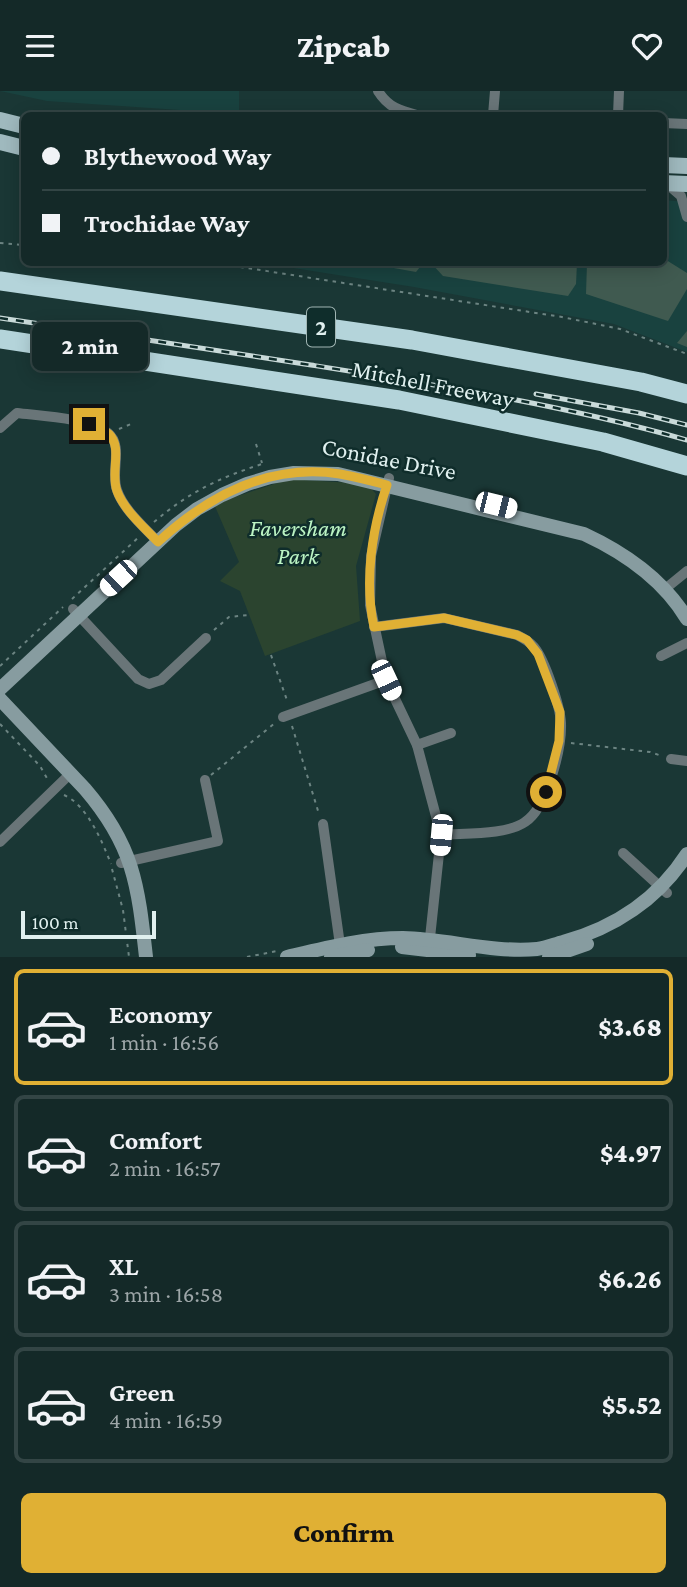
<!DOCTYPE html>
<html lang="en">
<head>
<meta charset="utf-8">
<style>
	:root { --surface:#142928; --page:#213534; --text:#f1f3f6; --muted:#9da6a8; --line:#334545; --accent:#e0b034 }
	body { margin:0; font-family:"Crimson Pro",serif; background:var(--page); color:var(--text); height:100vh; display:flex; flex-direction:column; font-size:26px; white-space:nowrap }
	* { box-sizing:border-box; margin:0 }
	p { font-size:23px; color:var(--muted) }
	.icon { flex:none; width:38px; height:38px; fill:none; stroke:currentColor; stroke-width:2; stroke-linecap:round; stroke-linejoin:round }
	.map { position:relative; height:866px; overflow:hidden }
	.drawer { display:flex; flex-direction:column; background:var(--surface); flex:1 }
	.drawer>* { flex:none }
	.top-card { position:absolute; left:21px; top:21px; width:646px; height:154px; border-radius:10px; box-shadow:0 4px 18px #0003,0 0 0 2px var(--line); display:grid; align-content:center; height:154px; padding:0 21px; background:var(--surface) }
	.scale { position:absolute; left:21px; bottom:18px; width:135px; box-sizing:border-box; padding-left:7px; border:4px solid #e0f0ef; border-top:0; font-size:19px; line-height:24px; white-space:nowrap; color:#e0f0ef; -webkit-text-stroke:5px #0f2d2b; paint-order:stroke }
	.end { position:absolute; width:32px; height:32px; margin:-16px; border:9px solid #e0b034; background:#111; box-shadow:0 0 0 4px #111 }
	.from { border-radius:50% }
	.bubble { position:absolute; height:49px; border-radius:10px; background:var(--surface); box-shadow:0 4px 18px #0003,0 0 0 2px var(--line); font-size:23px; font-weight:800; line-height:49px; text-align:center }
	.car { position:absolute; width:21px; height:42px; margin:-21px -10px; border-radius:9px; box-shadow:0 0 5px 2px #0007; background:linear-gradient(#fff 24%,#345 0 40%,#fff 0 76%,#345 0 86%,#fff 0) }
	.top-card b { display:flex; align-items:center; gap:24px; height:66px; font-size:26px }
	.top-card b+b { border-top:2px solid var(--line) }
	.top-card i { width:18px; height:18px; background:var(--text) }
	ul { padding:12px 0 0; list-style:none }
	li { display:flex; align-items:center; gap:21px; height:116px; margin:0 14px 10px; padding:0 7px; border:4px solid var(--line); border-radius:10px }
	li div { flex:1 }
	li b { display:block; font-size:26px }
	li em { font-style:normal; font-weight:800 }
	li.active { border-color:var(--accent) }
	li>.icon { width:63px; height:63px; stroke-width:1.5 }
	.primary-button { display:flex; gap:14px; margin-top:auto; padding:14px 21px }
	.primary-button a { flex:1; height:80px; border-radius:10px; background:var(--accent); color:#111; font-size:28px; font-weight:800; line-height:80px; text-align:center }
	header { display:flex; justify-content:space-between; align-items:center; height:91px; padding:0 21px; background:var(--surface); font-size:32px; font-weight:800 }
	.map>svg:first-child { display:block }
</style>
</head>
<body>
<header><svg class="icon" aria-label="menu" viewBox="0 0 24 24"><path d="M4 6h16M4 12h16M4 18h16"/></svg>Zipcab<svg class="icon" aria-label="heart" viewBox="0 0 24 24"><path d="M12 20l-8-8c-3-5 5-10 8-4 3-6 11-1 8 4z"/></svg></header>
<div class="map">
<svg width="687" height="866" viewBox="0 0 687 866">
	<rect width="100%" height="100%" fill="#1a3735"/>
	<!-- built -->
	<g fill="#19423f">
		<polygon points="0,0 239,0 239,23 47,10"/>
		<polygon points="663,109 687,111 687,261 614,233 414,196 268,173 663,172"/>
	</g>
	<!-- green -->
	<polygon fill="#2b442f" points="289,388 367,393 376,403 356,475 360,530 265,565 240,500 220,490 239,471 214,413"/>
	<!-- building -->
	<g fill="#405a50">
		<polygon points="663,167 687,182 687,198 668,230 586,203 587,172 663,172"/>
		<polygon points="366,172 420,172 420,176 416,181"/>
		<polygon points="431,172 577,172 576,193 568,205 443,185"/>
		<polygon points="687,240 687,256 677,252"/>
	</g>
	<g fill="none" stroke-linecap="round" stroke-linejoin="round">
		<!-- path -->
		<g stroke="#6c8482" stroke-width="2" stroke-dasharray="3.5 5" stroke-linecap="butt">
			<polyline points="0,152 24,154"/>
			<polyline points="215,172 562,226 620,238 687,263"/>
			<polyline points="119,338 131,333"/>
			<polyline points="256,353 262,372"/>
			<path d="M154,431C189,401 219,387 262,373"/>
			<polyline points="72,508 140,445"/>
			<polyline points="214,539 229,526 248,524"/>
			<polyline points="271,564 288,612"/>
			<polyline points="0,575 63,516"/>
			<polyline points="0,633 40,675 48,689"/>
			<polyline points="292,635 319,723"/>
			<polyline points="571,652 650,661 662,665"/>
			<polyline points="211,684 275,632"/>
			<path d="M64,704C87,714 102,750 111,773"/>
			<polyline points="112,778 123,819 129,866"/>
			<polyline points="247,866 277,860"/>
		</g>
		<!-- street -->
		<g stroke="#697578" stroke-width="10">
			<path d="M378,0C388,16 400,20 417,24"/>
			<polyline points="493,24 495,0"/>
			<polyline points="618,24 619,0"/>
			<polyline points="663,32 687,33"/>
			<polyline points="666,92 681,105 687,126"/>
			<path d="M0,337L17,322C41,325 89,327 108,342C124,355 110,381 117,399C123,418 144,436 158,451"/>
			<polyline points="389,387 371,465 370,514 386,589 417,654 441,744 429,856"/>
			<polyline points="665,498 687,480"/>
			<polyline points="73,518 138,588 149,593 161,589 206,547"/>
			<path d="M374,536L444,527L517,544C523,547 529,550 534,556C545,569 560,615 561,632C562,657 547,717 525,731C507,744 464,742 441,744"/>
			<polyline points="661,565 687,552"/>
			<polyline points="283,626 386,589"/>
			<polyline points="417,654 451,642"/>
			<polyline points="671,668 687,670"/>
			<polyline points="323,733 341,861"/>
			<polyline points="0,751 71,682"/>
			<polyline points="623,762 667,802"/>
			<polyline points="121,772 218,750 205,689"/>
		</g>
		<!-- secondary -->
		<g stroke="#879ca0" stroke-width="14">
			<path d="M0,598L176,434L197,418L222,404L247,393L270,386L294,382L338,383L584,443C625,462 663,488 687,528"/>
			<path d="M0,608L85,698C134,755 138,794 146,866"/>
			<polyline points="402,856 469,864"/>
			<path d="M287,866C325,857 364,847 403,847C448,848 492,862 537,858C546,857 555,853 563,851C614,837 658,808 687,763"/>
			<polyline points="331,866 368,859"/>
			<polyline points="549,866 587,853"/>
		</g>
		<!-- primary -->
		<g stroke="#9fb9be" stroke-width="16">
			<polyline points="0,29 24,35"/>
			<polyline points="0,51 24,57"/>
			<polyline points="663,74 687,75"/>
			<polyline points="663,92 687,93"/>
		</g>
		<!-- highway -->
		<g stroke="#b4d4da" stroke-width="19">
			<polyline points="0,190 412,249 641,291 687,303"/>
			<polyline points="0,248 399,309 603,351 687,375"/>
		</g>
		<defs>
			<g id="rail">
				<path d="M0,227C104,242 207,258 311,274C437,294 564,314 687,349"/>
				<polyline points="536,303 639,322 687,334"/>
			</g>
		</defs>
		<!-- rail casing -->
		<use href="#rail" stroke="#c9dad9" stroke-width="5"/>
		<!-- rail -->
		<use href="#rail" stroke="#0f2d2b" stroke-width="2.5" stroke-dasharray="8" stroke-linecap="butt"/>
	</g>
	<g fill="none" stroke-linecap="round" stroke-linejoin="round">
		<!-- route -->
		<path stroke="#e0b034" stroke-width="9" d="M89,333C95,336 104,339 109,343C123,357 110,381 117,400C124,419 144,436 158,451C208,405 270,372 340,383C356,386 372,390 387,394C372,438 364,490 374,536L444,527L517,544L527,549L538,563L560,621L559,650L546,701"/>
	</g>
	<g text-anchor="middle" stroke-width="5" stroke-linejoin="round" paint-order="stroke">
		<!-- shield labels -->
		<rect fill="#0f2d2b" stroke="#a1b6b4" stroke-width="2" x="307" y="216.5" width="28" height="39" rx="5"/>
		<g font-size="23" font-weight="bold" fill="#e0f0ef">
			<text x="321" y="244">2</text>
		</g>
		<!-- street labels -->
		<g font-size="24" fill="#e0f0ef" stroke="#0f2d2b">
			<text transform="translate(433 293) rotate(11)" y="8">Mitchell Freeway</text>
			<text transform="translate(389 368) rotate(11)" y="8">Conidae Drive</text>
		</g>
		<!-- park labels -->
		<g font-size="24" font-style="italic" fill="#bcf5c4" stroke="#0f2d2b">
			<text x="298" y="445">Faversham<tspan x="298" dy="28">Park</tspan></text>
		</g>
	</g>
</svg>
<div class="scale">100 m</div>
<i class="end from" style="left:546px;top:701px"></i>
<i class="end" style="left:89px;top:333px"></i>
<div class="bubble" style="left:32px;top:231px;width:116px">2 min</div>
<i class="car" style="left:496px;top:414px;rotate:104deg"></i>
<i class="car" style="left:118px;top:487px;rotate:227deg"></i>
<i class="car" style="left:386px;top:589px;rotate:155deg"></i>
<i class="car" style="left:441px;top:744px;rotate:185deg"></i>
<div class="top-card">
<b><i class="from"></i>Blythewood Way</b>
<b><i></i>Trochidae Way</b>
</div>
</div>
<section class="drawer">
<ul>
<li class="active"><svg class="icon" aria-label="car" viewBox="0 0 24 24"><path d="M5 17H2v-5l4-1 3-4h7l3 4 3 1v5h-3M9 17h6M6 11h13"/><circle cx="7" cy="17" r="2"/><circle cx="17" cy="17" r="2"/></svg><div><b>Economy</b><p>1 min · 16:56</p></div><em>$3.68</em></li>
<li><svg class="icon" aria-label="car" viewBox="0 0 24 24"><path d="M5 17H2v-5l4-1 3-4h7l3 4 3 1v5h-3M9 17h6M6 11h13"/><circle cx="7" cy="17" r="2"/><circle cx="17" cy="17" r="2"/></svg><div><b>Comfort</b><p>2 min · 16:57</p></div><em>$4.97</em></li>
<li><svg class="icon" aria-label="car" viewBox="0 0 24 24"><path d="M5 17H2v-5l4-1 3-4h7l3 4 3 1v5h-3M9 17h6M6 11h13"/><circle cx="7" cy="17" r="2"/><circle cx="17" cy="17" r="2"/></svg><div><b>XL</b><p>3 min · 16:58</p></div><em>$6.26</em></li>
<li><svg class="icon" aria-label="car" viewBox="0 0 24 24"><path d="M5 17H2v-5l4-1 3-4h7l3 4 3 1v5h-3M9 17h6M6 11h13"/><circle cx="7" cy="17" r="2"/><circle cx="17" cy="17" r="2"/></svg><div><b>Green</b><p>4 min · 16:59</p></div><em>$5.52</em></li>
</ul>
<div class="primary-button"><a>Confirm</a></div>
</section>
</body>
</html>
